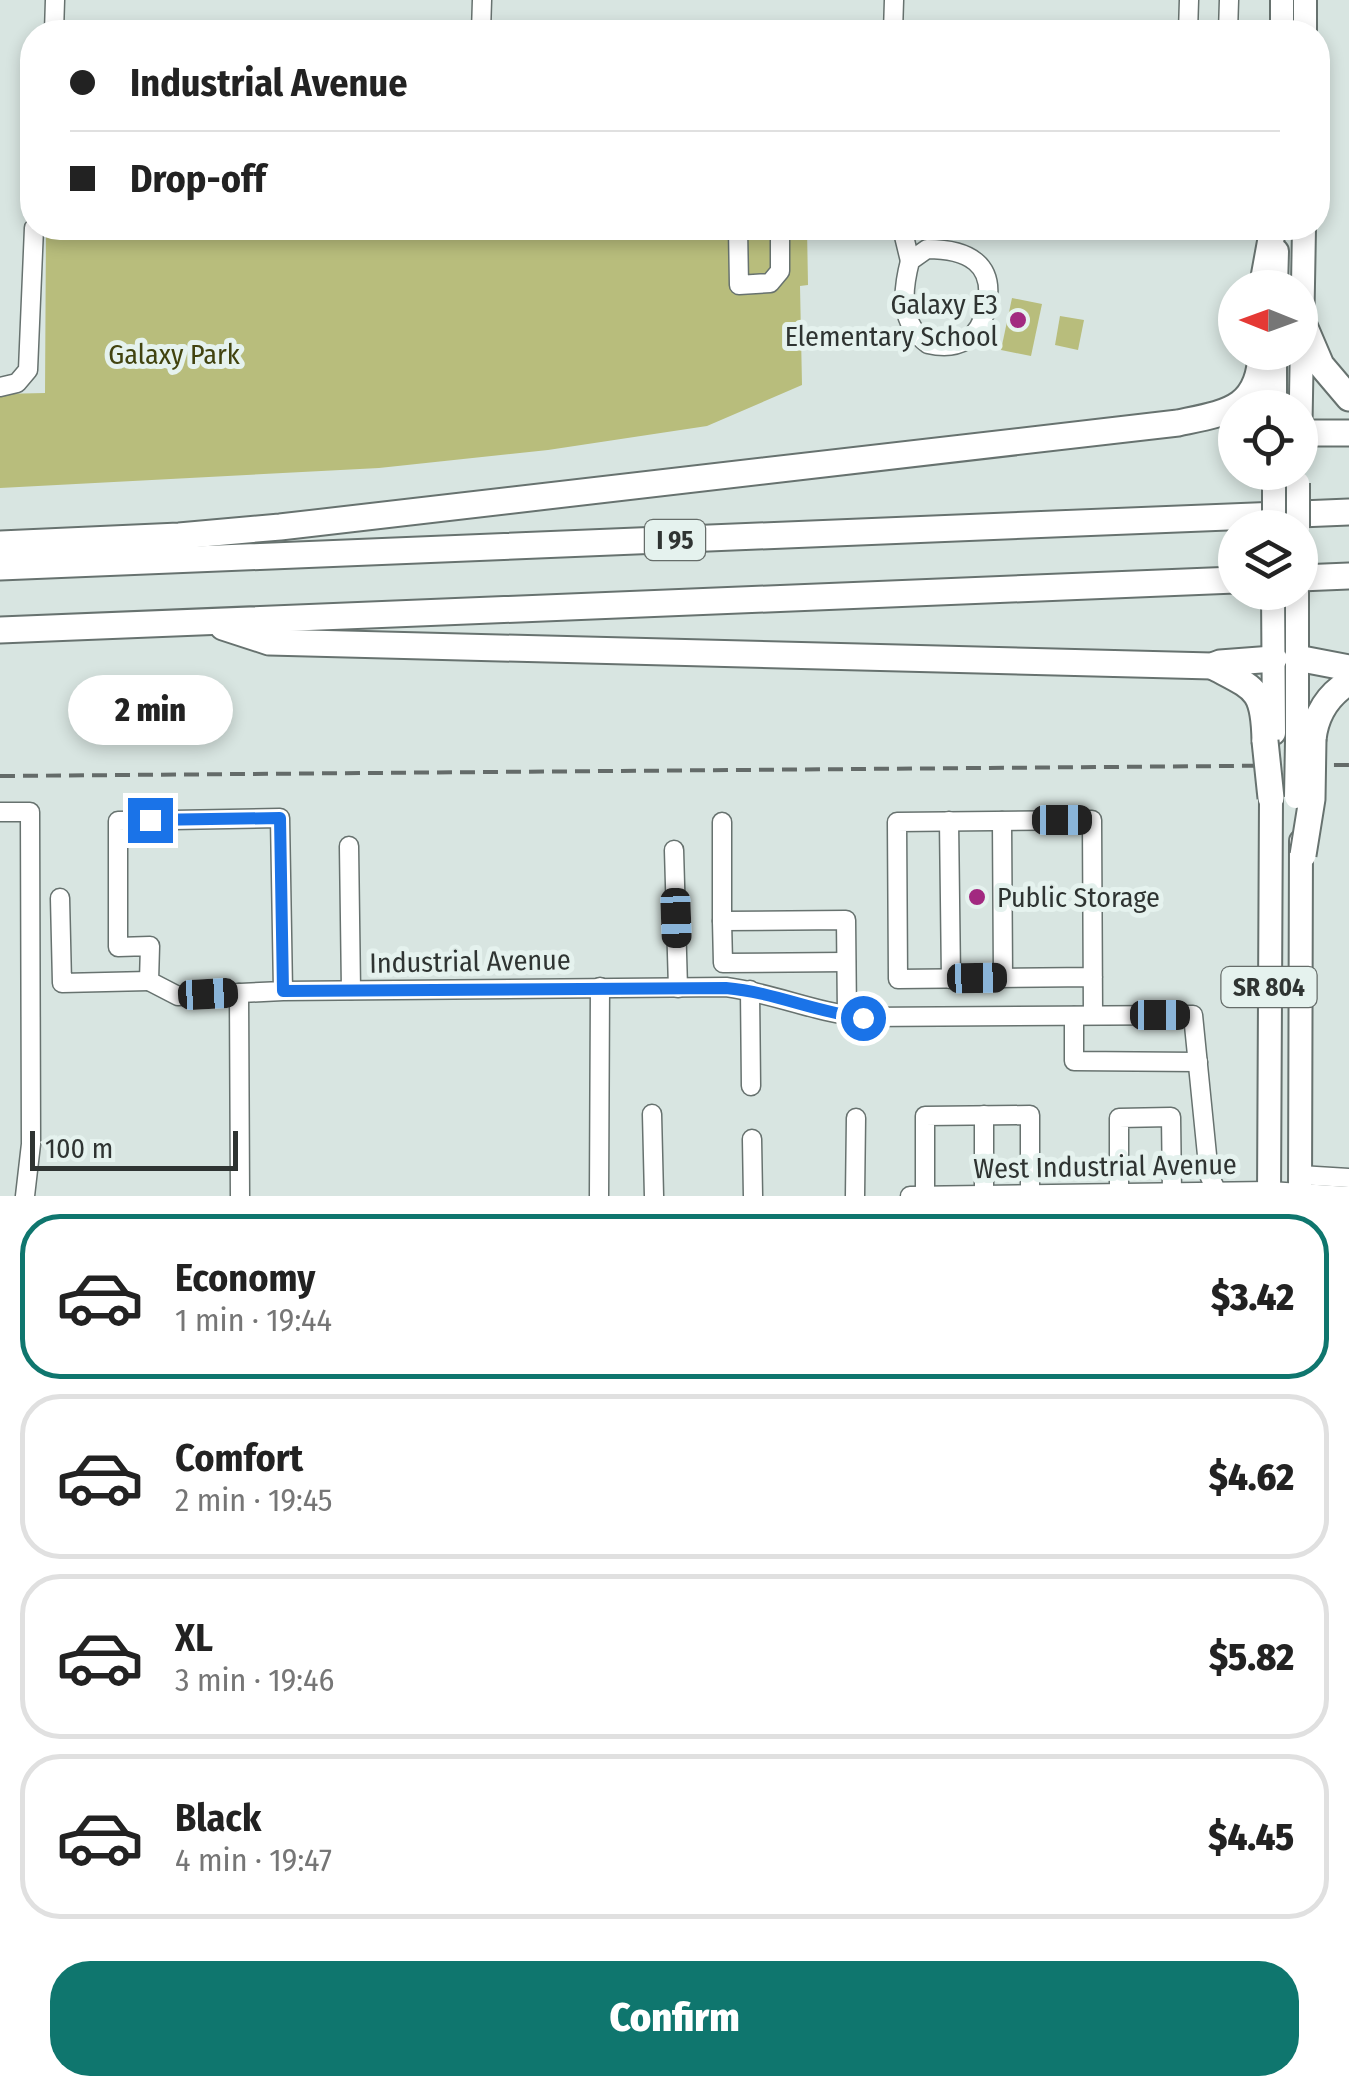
<!DOCTYPE html>
<html lang="en">
<head>
<meta charset="utf-8">
<style>
	:root { --surface:#fff; --page:#f2f2f2; --text:#222; --muted:#767676; --line:#e0e0e0; --accent:#0f766e }
	body { margin:0; font-family:"Fira Sans Condensed",sans-serif; background:var(--page); color:var(--text); height:100vh; display:flex; flex-direction:column; font-size:38px; white-space:nowrap }
	* { box-sizing:border-box; margin:0 }
	p { font-size:32px; color:var(--muted) }
	.icon { flex:none; width:55px; height:55px; fill:none; stroke:currentColor; stroke-width:2; stroke-linecap:round; stroke-linejoin:round }
	.map { position:relative; height:1196px; overflow:hidden }
	.details { display:flex; flex-direction:column; background:var(--surface); flex:1 }
	.details>* { flex:none }
	.banner { position:absolute; left:20px; top:20px; width:1310px; height:220px; border-radius:40px; box-shadow:0 5px 15px #0003; display:grid; align-content:center; height:220px; padding:0 50px; background:var(--surface) }
	.needle { width:65px; rotate:271deg }
	.controls { position:absolute; left:1218px; top:270px; display:grid; gap:20px }
	.controls a { display:grid; place-items:center; width:100px; height:100px; border-radius:50%; background:var(--surface); box-shadow:0 5px 15px #0003; font-size:50px }
	.scale { position:absolute; left:30px; bottom:25px; width:208px; box-sizing:border-box; padding-left:10px; border:5px solid #2f3432; border-top:0; font-size:28px; line-height:35px; white-space:nowrap; color:#2f3432; -webkit-text-stroke:8px #e5f2ee; paint-order:stroke }
	.end { position:absolute; width:45px; height:45px; margin:-22px; border:12px solid #1a73e8; background:#fff; box-shadow:0 0 0 5px #fff }
	.from { border-radius:50% }
	.bubble { position:absolute; height:70px; border-radius:35px; background:var(--surface); box-shadow:0 5px 15px #0003; font-size:32px; font-weight:800; line-height:70px; text-align:center }
	.car { position:absolute; width:30px; height:60px; margin:-30px -15px; border-radius:12px; box-shadow:0 0 8px 2px #0007; background:linear-gradient(#222 24%,#8ab4d8 0 40%,#222 0 76%,#8ab4d8 0 86%,#222 0) }
	.banner b { display:flex; align-items:center; gap:35px; height:95px; font-size:38px }
	.banner b+b { border-top:2px solid var(--line) }
	.banner i { width:25px; height:25px; background:var(--text) }
	ul { padding:18px 0 0; list-style:none }
	li { display:flex; align-items:center; gap:30px; height:165px; margin:0 20px 15px; padding:0 30px; border:5px solid var(--line); border-radius:40px }
	li div { flex:1 }
	li b { display:block; font-size:38px }
	li em { font-style:normal; font-weight:800 }
	li.current { border-color:var(--accent) }
	li>.icon { width:90px; height:90px; stroke-width:1.5 }
	.cta { display:flex; gap:20px; margin-top:auto; padding:20px 50px }
	.cta a { flex:1; height:115px; border-radius:40px; background:var(--accent); color:#fff; font-size:40px; font-weight:800; line-height:115px; text-align:center }
	.map>svg:first-child { display:block }
</style>
</head>
<body>
<div class="map">
<svg width="1349" height="1196" viewBox="0 0 1349 1196">
	<rect width="100%" height="100%" fill="#d8e5e1"/>
	<!-- green -->
	<g fill="#b8bd7c">
		<polygon points="46,228 807,228 808,285 800,286 802,385 707,426 548,450 379,468 0,488 0,394 45,393"/>
		<polygon points="1012,298 1042,304 1031,356 1001,350"/>
		<polygon points="1060,316 1084,320 1078,350 1055,345"/>
	</g>
	<g fill="none" stroke-linecap="round" stroke-linejoin="round">
		<defs>
			<g id="minor">
				<polyline points="54,32 55,0"/>
				<polyline points="481,32 482,0"/>
				<polyline points="893,32 894,0"/>
				<polyline points="1188,32 1189,0"/>
				<polyline points="1228,32 1229,0"/>
				<polyline points="738,228 739,285 770,283 780,271 780,228"/>
				<polyline points="902,228 910,261"/>
				<path d="M927,249C967,249 997,263 986,309C979,339 959,351 928,344C899,323 902,292 910,261Z"/>
				<polyline points="0,387 17,383 28,370 34,228"/>
				<polyline points="0,812 30,812 31,1144 25,1196"/>
				<polyline points="949,821 951,979"/>
				<polyline points="1002,821 1003,978"/>
				<polyline points="722,822 722,921 846,920 847,1016"/>
				<polyline points="349,846 351,990"/>
				<polyline points="674,850 678,988"/>
				<polyline points="60,898 62,983 149,981"/>
				<polyline points="722,921 723,963 846,962"/>
				<polyline points="1093,977 898,979 897,822 1092,820 1093,1015"/>
				<polyline points="750,990 751,1086"/>
				<path d="M283,991L280,818L118,821V947L150,946L149,981L178,996L283,991L726,987C773,993 816,1013 863,1017L1193,1015L1209,1175L1217,1192"/>
				<polyline points="239,993 240,1196"/>
				<polyline points="1074,1016 1074,1061 1198,1062"/>
				<polyline points="652,1114 654,1196"/>
				<polyline points="984,1115 984,1195"/>
				<polyline points="752,1139 753,1196"/>
				<polyline points="1300,1175 1349,1178"/>
				<polyline points="1119,1193 1119,1118 1171,1117 1172,1192"/>
				<polyline points="599,1196 600,987"/>
				<polyline points="855,1196 856,1118"/>
				<polyline points="910,1196 1269,1191 1348,1196"/>
				<polyline points="925,1196 925,1116 1030,1115 1030,1194"/>
			</g>
			<g id="major">
				<polyline points="1282,32 1282,0"/>
				<polyline points="1305,32 1305,0"/>
				<polyline points="1276,288 1277,251"/>
				<polyline points="1275,408 1275,352"/>
				<polyline points="1300,452 1304,228"/>
				<polyline points="1273,592 1274,733"/>
				<polyline points="1297,741 1297,592"/>
				<polyline points="1269,1196 1271,798"/>
				<polyline points="1300,1196 1301,841"/>
			</g>
			<g id="highway">
				<polyline points="1262,288 1273,228"/>
				<polyline points="1303,323 1321,365 1349,398"/>
				<polyline points="1301,433 1349,433"/>
				<path d="M0,544L179,536L280,527L1178,423C1225,413 1260,410 1261,352"/>
				<polyline points="0,567 1349,512"/>
				<polyline points="1300,578 1349,576"/>
				<polyline points="223,627 269,642 1212,666 1220,663 1274,659"/>
				<polyline points="0,630 1235,580"/>
				<polyline points="1297,658 1349,668"/>
				<path d="M1212,666C1255,689 1264,688 1265,741"/>
				<path d="M1313,739C1316,713 1328,695 1349,682"/>
			</g>
		</defs>
		<!-- minor casing -->
		<use href="#minor" stroke="#67726f" stroke-width="21"/>
		<!-- major casing -->
		<use href="#major" stroke="#67726f" stroke-width="26"/>
		<!-- highway casing -->
		<use href="#highway" stroke="#67726f" stroke-width="29"/>
		<!-- minor -->
		<use href="#minor" stroke="#fff" stroke-width="18"/>
		<!-- major -->
		<use href="#major" stroke="#fff" stroke-width="22"/>
		<!-- highway -->
		<use href="#highway" stroke="#fff" stroke-width="25"/>
		<!-- rail -->
		<polyline stroke="#646b69" stroke-width="4" stroke-dasharray="15 8" stroke-linecap="butt" points="0,776 1349,765"/>
		<defs>
			<g id="major-bridge">
				<polyline points="1274,528 1274,484"/>
				<polyline points="1298,528 1298,483"/>
				<polyline points="1296,797 1297,741"/>
			</g>
			<g id="highway-bridge">
				<polyline points="1265,741 1271,798"/>
				<polyline points="1303,855 1312,799 1313,739"/>
			</g>
		</defs>
		<!-- major-bridge casing -->
		<use href="#major-bridge" stroke="#67726f" stroke-width="26" stroke-linecap="butt"/>
		<!-- highway-bridge casing -->
		<use href="#highway-bridge" stroke="#67726f" stroke-width="29" stroke-linecap="butt"/>
		<!-- major-bridge -->
		<use href="#major-bridge" stroke="#fff" stroke-width="22"/>
		<!-- highway-bridge -->
		<use href="#highway-bridge" stroke="#fff" stroke-width="25"/>
	</g>
	<g fill="none" stroke-linecap="round" stroke-linejoin="round">
		<!-- route -->
		<path stroke="#1a73e8" stroke-width="12" d="M150,820L280,818L283,991L726,988C773,992 816,1012 863,1018"/>
	</g>
	<!-- markers -->
	<g fill="#a22980" stroke="#e5f2ee" stroke-width="4">
		<circle cx="1018" cy="320" r="10"/>
		<circle cx="977" cy="897" r="10"/>
	</g>
	<g text-anchor="middle" stroke-width="10" stroke-linejoin="round" paint-order="stroke">
		<!-- shield labels -->
		<g fill="#e5f2ee" stroke="#666d6a" stroke-width="2.5">
			<rect x="645" y="520" width="60" height="40" rx="8"/>
			<rect x="1221.5" y="967" width="95" height="40" rx="8"/>
		</g>
		<g font-size="25" font-weight="bold" fill="#2f3432">
			<text x="675" y="549">I 95</text>
			<text x="1269" y="996">SR 804</text>
		</g>
		<!-- poi labels -->
		<g font-size="28" fill="#2f3432" stroke="#e5f2ee" text-anchor="end">
			<text x="998" y="314">Galaxy E3<tspan x="998" dy="32">Elementary School</tspan></text>
			<text x="997" y="907" text-anchor="start">Public Storage</text>
		</g>
		<!-- park labels -->
		<g font-size="28" fill="#41430f" stroke="#e5f2ee">
			<text x="174" y="364">Galaxy Park</text>
		</g>
		<!-- street labels -->
		<g font-size="28" fill="#2f3432" stroke="#e5f2ee">
			<text transform="translate(470 961) rotate(-1)" y="10">Industrial Avenue</text>
			<text transform="translate(1105 1166) rotate(-1)" y="10">West Industrial Avenue</text>
		</g>
	</g>
</svg>
<div class="controls">
<a><svg class="needle" viewBox="-14 -14 28 28"><path d="M0-13l5 13h-10z" fill="#e53935"/><path d="M0 13l5-13h-10z" fill="#767676"/></svg></a>
<a><svg class="icon" aria-label="locate" viewBox="0 0 24 24"><circle cx="12" cy="12" r="6"/><path d="M12 2v4M12 18v4M2 12h4M18 12h4"/></svg></a>
<a><svg class="icon" aria-label="layers" viewBox="0 0 24 24"><path d="M12 4l9 5-9 5-9-5zM3 14l9 5 9-5"/></svg></a>
</div>
<div class="scale">100 m</div>
<i class="end from" style="left:863px;top:1018px"></i>
<i class="end" style="left:150px;top:820px"></i>
<div class="bubble" style="left:68px;top:675px;width:165px">2 min</div>
<i class="car" style="left:1062px;top:820px;rotate:90deg"></i>
<i class="car" style="left:676px;top:918px;rotate:178deg"></i>
<i class="car" style="left:977px;top:978px;rotate:89deg"></i>
<i class="car" style="left:208px;top:994px;rotate:87deg"></i>
<i class="car" style="left:1160px;top:1015px;rotate:90deg"></i>
<div class="banner">
<b><i class="from"></i>Industrial Avenue</b>
<b><i></i>Drop-off</b>
</div>
</div>
<section class="details">
<ul>
<li class="current"><svg class="icon" aria-label="car" viewBox="0 0 24 24"><path d="M5 17H2v-5l4-1 3-4h7l3 4 3 1v5h-3M9 17h6M6 11h13"/><circle cx="7" cy="17" r="2"/><circle cx="17" cy="17" r="2"/></svg><div><b>Economy</b><p>1 min · 19:44</p></div><em>$3.42</em></li>
<li><svg class="icon" aria-label="car" viewBox="0 0 24 24"><path d="M5 17H2v-5l4-1 3-4h7l3 4 3 1v5h-3M9 17h6M6 11h13"/><circle cx="7" cy="17" r="2"/><circle cx="17" cy="17" r="2"/></svg><div><b>Comfort</b><p>2 min · 19:45</p></div><em>$4.62</em></li>
<li><svg class="icon" aria-label="car" viewBox="0 0 24 24"><path d="M5 17H2v-5l4-1 3-4h7l3 4 3 1v5h-3M9 17h6M6 11h13"/><circle cx="7" cy="17" r="2"/><circle cx="17" cy="17" r="2"/></svg><div><b>XL</b><p>3 min · 19:46</p></div><em>$5.82</em></li>
<li><svg class="icon" aria-label="car" viewBox="0 0 24 24"><path d="M5 17H2v-5l4-1 3-4h7l3 4 3 1v5h-3M9 17h6M6 11h13"/><circle cx="7" cy="17" r="2"/><circle cx="17" cy="17" r="2"/></svg><div><b>Black</b><p>4 min · 19:47</p></div><em>$4.45</em></li>
</ul>
<div class="cta"><a>Confirm</a></div>
</section>
</body>
</html>
